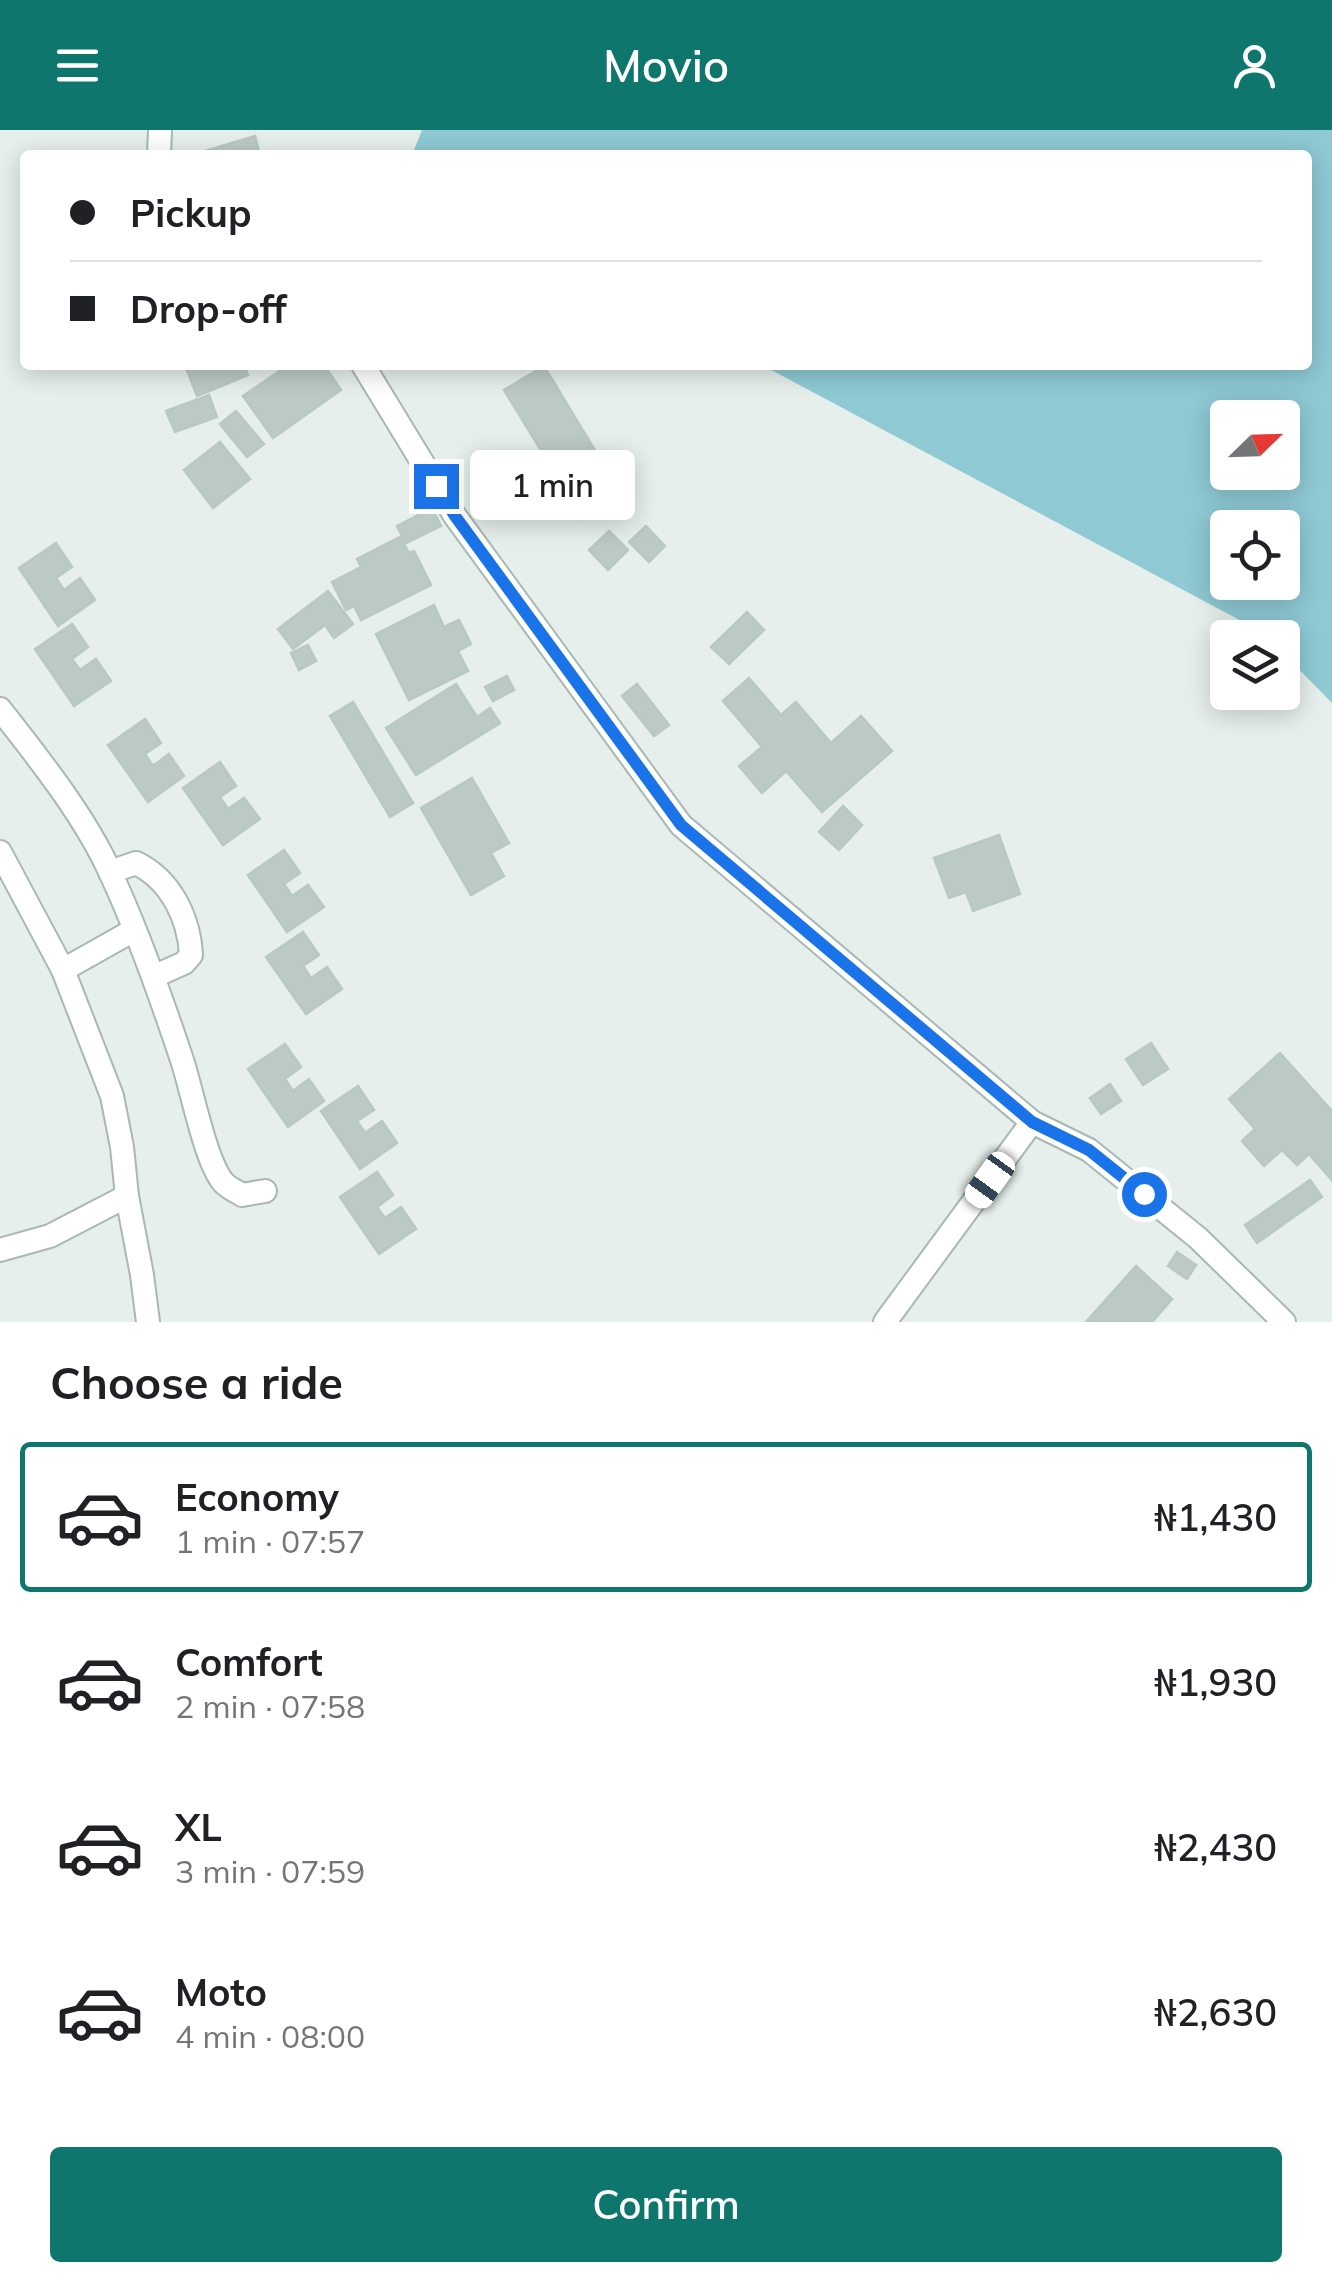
<!DOCTYPE html>
<html lang="en">
<head>
<meta charset="utf-8">
<style>
	:root { --surface:#fff; --page:#f6f6f6; --text:#202124; --muted:#757577; --line:#e0e0e0; --accent:#0f766e }
	body { margin:0; font-family:Mulish,sans-serif; background:var(--page); color:var(--text); height:100vh; display:flex; flex-direction:column; font-size:38px; white-space:nowrap }
	* { box-sizing:border-box; margin:0 }
	p { font-size:32px; color:var(--muted) }
	.icon { flex:none; width:55px; height:55px; fill:none; stroke:currentColor; stroke-width:2; stroke-linecap:round; stroke-linejoin:round }
	.map { position:relative; height:1192px; overflow:hidden }
	.sheet { display:flex; flex-direction:column; background:var(--surface); flex:1 }
	.sheet>* { flex:none }
	.guide { position:absolute; left:20px; top:20px; width:1292px; height:220px; border-radius:10px; box-shadow:0 5px 25px #0003; display:grid; align-content:center; height:220px; padding:0 50px; background:var(--surface) }
	.needle { width:65px; rotate:67deg }
	.controls { position:absolute; left:1210px; top:270px; display:grid; gap:20px }
	.controls a { display:grid; place-items:center; width:90px; height:90px; border-radius:10px; background:var(--surface); box-shadow:0 5px 25px #0003; font-size:50px }
	.end { position:absolute; width:45px; height:45px; margin:-22px; border:12px solid #1a73e8; background:#fff; box-shadow:0 0 0 5px #fff }
	.from { border-radius:50% }
	.bubble { position:absolute; height:70px; border-radius:10px; background:var(--surface); box-shadow:0 5px 25px #0003; font-size:32px; font-weight:600; line-height:70px; text-align:center }
	.car { position:absolute; width:30px; height:60px; margin:-30px -15px; border-radius:12px; box-shadow:0 0 8px 2px #0007; background:linear-gradient(#fff 24%,#345 0 40%,#fff 0 76%,#345 0 86%,#fff 0) }
	.guide b { display:flex; align-items:center; gap:35px; height:95px; font-size:38px }
	.guide b+b { border-top:2px solid var(--line) }
	.guide i { width:25px; height:25px; background:var(--text) }
	ul { padding:0; list-style:none }
	li { display:flex; align-items:center; gap:30px; height:150px; margin:0 20px 15px; padding:0 30px; border:5px solid transparent; border-radius:10px }
	li div { flex:1 }
	li b { display:block; font-size:38px }
	li em { font-style:normal; font-weight:600 }
	li.selected { border-color:var(--accent) }
	li>.icon { width:90px; height:90px; stroke-width:1.5 }
	h2 { padding:0 50px; font-size:45px; line-height:120px }
	.primary-button { display:flex; gap:20px; margin-top:auto; padding:20px 50px }
	.primary-button a { flex:1; height:115px; border-radius:10px; background:var(--accent); color:#fff; font-size:40px; font-weight:600; line-height:115px; text-align:center }
	header { display:flex; justify-content:space-between; align-items:center; height:130px; padding:0 50px; background:var(--accent); color:#fff; font-size:45px; font-weight:600 }
	.map>svg:first-child { display:block }
</style>
</head>
<body>
<header><svg class="icon" aria-label="menu" viewBox="0 0 24 24"><path d="M4 6h16M4 12h16M4 18h16"/></svg>Movio<svg class="icon" aria-label="person" viewBox="0 0 24 24"><circle cx="12" cy="8" r="4"/><path d="M4 21q1-7 8-7t8 7"/></svg></header>
<div class="map">
<svg width="1332" height="1192" viewBox="0 0 1332 1192">
	<rect width="100%" height="100%" fill="#e6efeb"/>
	<!-- water -->
	<path fill="#8ec9d4" fill-rule="evenodd" d="M422,0H1332V573L1283,523L1282,508L1267,507L1262,502L762,235H1308V25H412ZM1228,288H1282V342H1228ZM1228,398H1282V452H1228Z"/>
	<!-- building -->
	<g fill="#bbcac4" stroke="#b8c9c2" stroke-width="2.5">
		<polygon points="255,6 260,25 207,25 205,21"/>
		<polygon points="185,235 244,235 248,245 197,266"/>
		<polygon points="288,235 324,235 341,260 273,308 243,266"/>
		<polygon points="544,236 622,365 583,389 504,260"/>
		<polygon points="209,265 217,287 175,302 166,281"/>
		<polygon points="236,281 264,314 247,327 220,294"/>
		<polygon points="220,312 250,349 213,378 184,340"/>
		<polygon points="432,378 441,396 406,413 397,396"/>
		<polygon points="646,396 665,416 649,432 629,412"/>
		<polygon points="609,401 628,420 608,440 589,420"/>
		<polygon points="400,407 409,423 414,421 431,455 361,490 354,476 346,480 332,452 361,437 357,429"/>
		<polygon points="56,413 72,437 56,448 64,460 80,448 95,470 58,496 19,438"/>
		<polygon points="328,461 353,494 334,508 325,495 293,519 278,499"/>
		<polygon points="434,475 444,497 459,490 471,514 458,521 468,541 409,570 376,504"/>
		<polygon points="747,482 764,500 729,534 711,517"/>
		<polygon points="72,494 88,517 72,529 80,540 96,529 111,551 74,576 35,519"/>
		<polygon points="308,515 316,531 299,540 291,523"/>
		<polygon points="507,546 514,560 493,571 485,557"/>
		<polygon points="749,548 781,585 796,572 831,613 861,586 892,621 822,682 786,641 762,663 739,636 762,617 723,571"/>
		<polygon points="456,554 477,587 490,578 500,593 416,645 386,598"/>
		<polygon points="637,554 669,595 654,606 622,566"/>
		<polygon points="353,572 413,673 390,687 330,586"/>
		<polygon points="145,589 161,613 145,624 153,636 169,624 184,646 148,672 108,615"/>
		<polygon points="220,632 236,656 220,667 228,679 244,668 260,689 223,715 183,658"/>
		<polygon points="472,648 509,713 491,723 504,746 471,765 421,678"/>
		<polygon points="843,676 862,695 839,720 819,702"/>
		<polygon points="999,705 1020,764 973,781 966,762 949,768 934,728"/>
		<polygon points="284,720 300,743 284,754 292,766 308,755 324,777 287,802 248,745"/>
		<polygon points="303,802 319,825 303,836 311,848 327,837 342,859 306,884 266,827"/>
		<polygon points="1151,913 1168,939 1143,955 1126,929"/>
		<polygon points="285,914 301,937 285,949 293,961 309,949 324,971 288,997 248,939"/>
		<polygon points="1280,923 1332,981 1332,1050 1309,1024 1297,1035 1282,1020 1264,1036 1242,1011 1255,999 1229,969"/>
		<polygon points="1110,954 1121,971 1101,984 1090,968"/>
		<polygon points="358,956 374,980 357,991 365,1003 382,991 397,1013 360,1039 321,981"/>
		<polygon points="377,1042 393,1065 377,1077 385,1088 401,1077 416,1099 379,1124 340,1067"/>
		<polygon points="1310,1050 1322,1067 1257,1113 1245,1095"/>
		<polygon points="1177,1122 1196,1135 1187,1149 1168,1136"/>
		<polygon points="1136,1136 1172,1169 1152,1192 1086,1192"/>
	</g>
	<g fill="none" stroke-linecap="round" stroke-linejoin="round">
		<defs>
			<g id="street">
				<polyline points="159,25 160,0"/>
				<polyline points="363,235 455,386 681,695 1032,992 1089,1020 1198,1108 1284,1192"/>
				<path d="M0,579C39,629 85,686 111,744C139,804 161,867 182,930C192,960 205,1030 223,1052C228,1058 236,1061 242,1065L265,1061"/>
				<polyline points="0,722 63,840 112,966 122,1017 127,1066 142,1145 148,1192"/>
				<path d="M110,742L136,733C171,750 189,788 191,825L184,833L155,846"/>
				<polyline points="63,840 134,800"/>
				<polyline points="0,1120 50,1106 127,1066"/>
				<polyline points="885,1192 1032,992"/>
			</g>
		</defs>
		<!-- street casing -->
		<use href="#street" stroke="#a8b8b2" stroke-width="26"/>
		<!-- street -->
		<use href="#street" stroke="#fff" stroke-width="22"/>
	</g>
	<g fill="none" stroke-linecap="round" stroke-linejoin="round">
		<!-- route -->
		<polyline stroke="#1a73e8" stroke-width="12" points="436,356 455,386 681,695 1032,992 1089,1020 1144,1064"/>
	</g>
</svg>
<div class="controls">
<a><svg class="needle" viewBox="-14 -14 28 28"><path d="M0-13l5 13h-10z" fill="#e53935"/><path d="M0 13l5-13h-10z" fill="#757577"/></svg></a>
<a><svg class="icon" aria-label="locate" viewBox="0 0 24 24"><circle cx="12" cy="12" r="6"/><path d="M12 2v4M12 18v4M2 12h4M18 12h4"/></svg></a>
<a><svg class="icon" aria-label="layers" viewBox="0 0 24 24"><path d="M12 4l9 5-9 5-9-5zM3 14l9 5 9-5"/></svg></a>
</div>
<i class="end from" style="left:1144px;top:1064px"></i>
<i class="end" style="left:436px;top:356px"></i>
<div class="bubble" style="left:470px;top:320px;width:165px">1 min</div>
<i class="car" style="left:990px;top:1050px;rotate:216deg"></i>
<div class="guide">
<b><i class="from"></i>Pickup</b>
<b><i></i>Drop-off</b>
</div>
</div>
<section class="sheet">
<h2>Choose a ride</h2>
<ul>
<li class="selected"><svg class="icon" aria-label="car" viewBox="0 0 24 24"><path d="M5 17H2v-5l4-1 3-4h7l3 4 3 1v5h-3M9 17h6M6 11h13"/><circle cx="7" cy="17" r="2"/><circle cx="17" cy="17" r="2"/></svg><div><b>Economy</b><p>1 min · 07:57</p></div><em>₦1,430</em></li>
<li><svg class="icon" aria-label="car" viewBox="0 0 24 24"><path d="M5 17H2v-5l4-1 3-4h7l3 4 3 1v5h-3M9 17h6M6 11h13"/><circle cx="7" cy="17" r="2"/><circle cx="17" cy="17" r="2"/></svg><div><b>Comfort</b><p>2 min · 07:58</p></div><em>₦1,930</em></li>
<li><svg class="icon" aria-label="car" viewBox="0 0 24 24"><path d="M5 17H2v-5l4-1 3-4h7l3 4 3 1v5h-3M9 17h6M6 11h13"/><circle cx="7" cy="17" r="2"/><circle cx="17" cy="17" r="2"/></svg><div><b>XL</b><p>3 min · 07:59</p></div><em>₦2,430</em></li>
<li><svg class="icon" aria-label="car" viewBox="0 0 24 24"><path d="M5 17H2v-5l4-1 3-4h7l3 4 3 1v5h-3M9 17h6M6 11h13"/><circle cx="7" cy="17" r="2"/><circle cx="17" cy="17" r="2"/></svg><div><b>Moto</b><p>4 min · 08:00</p></div><em>₦2,630</em></li>
</ul>
<div class="primary-button"><a>Confirm</a></div>
</section>
</body>
</html>
